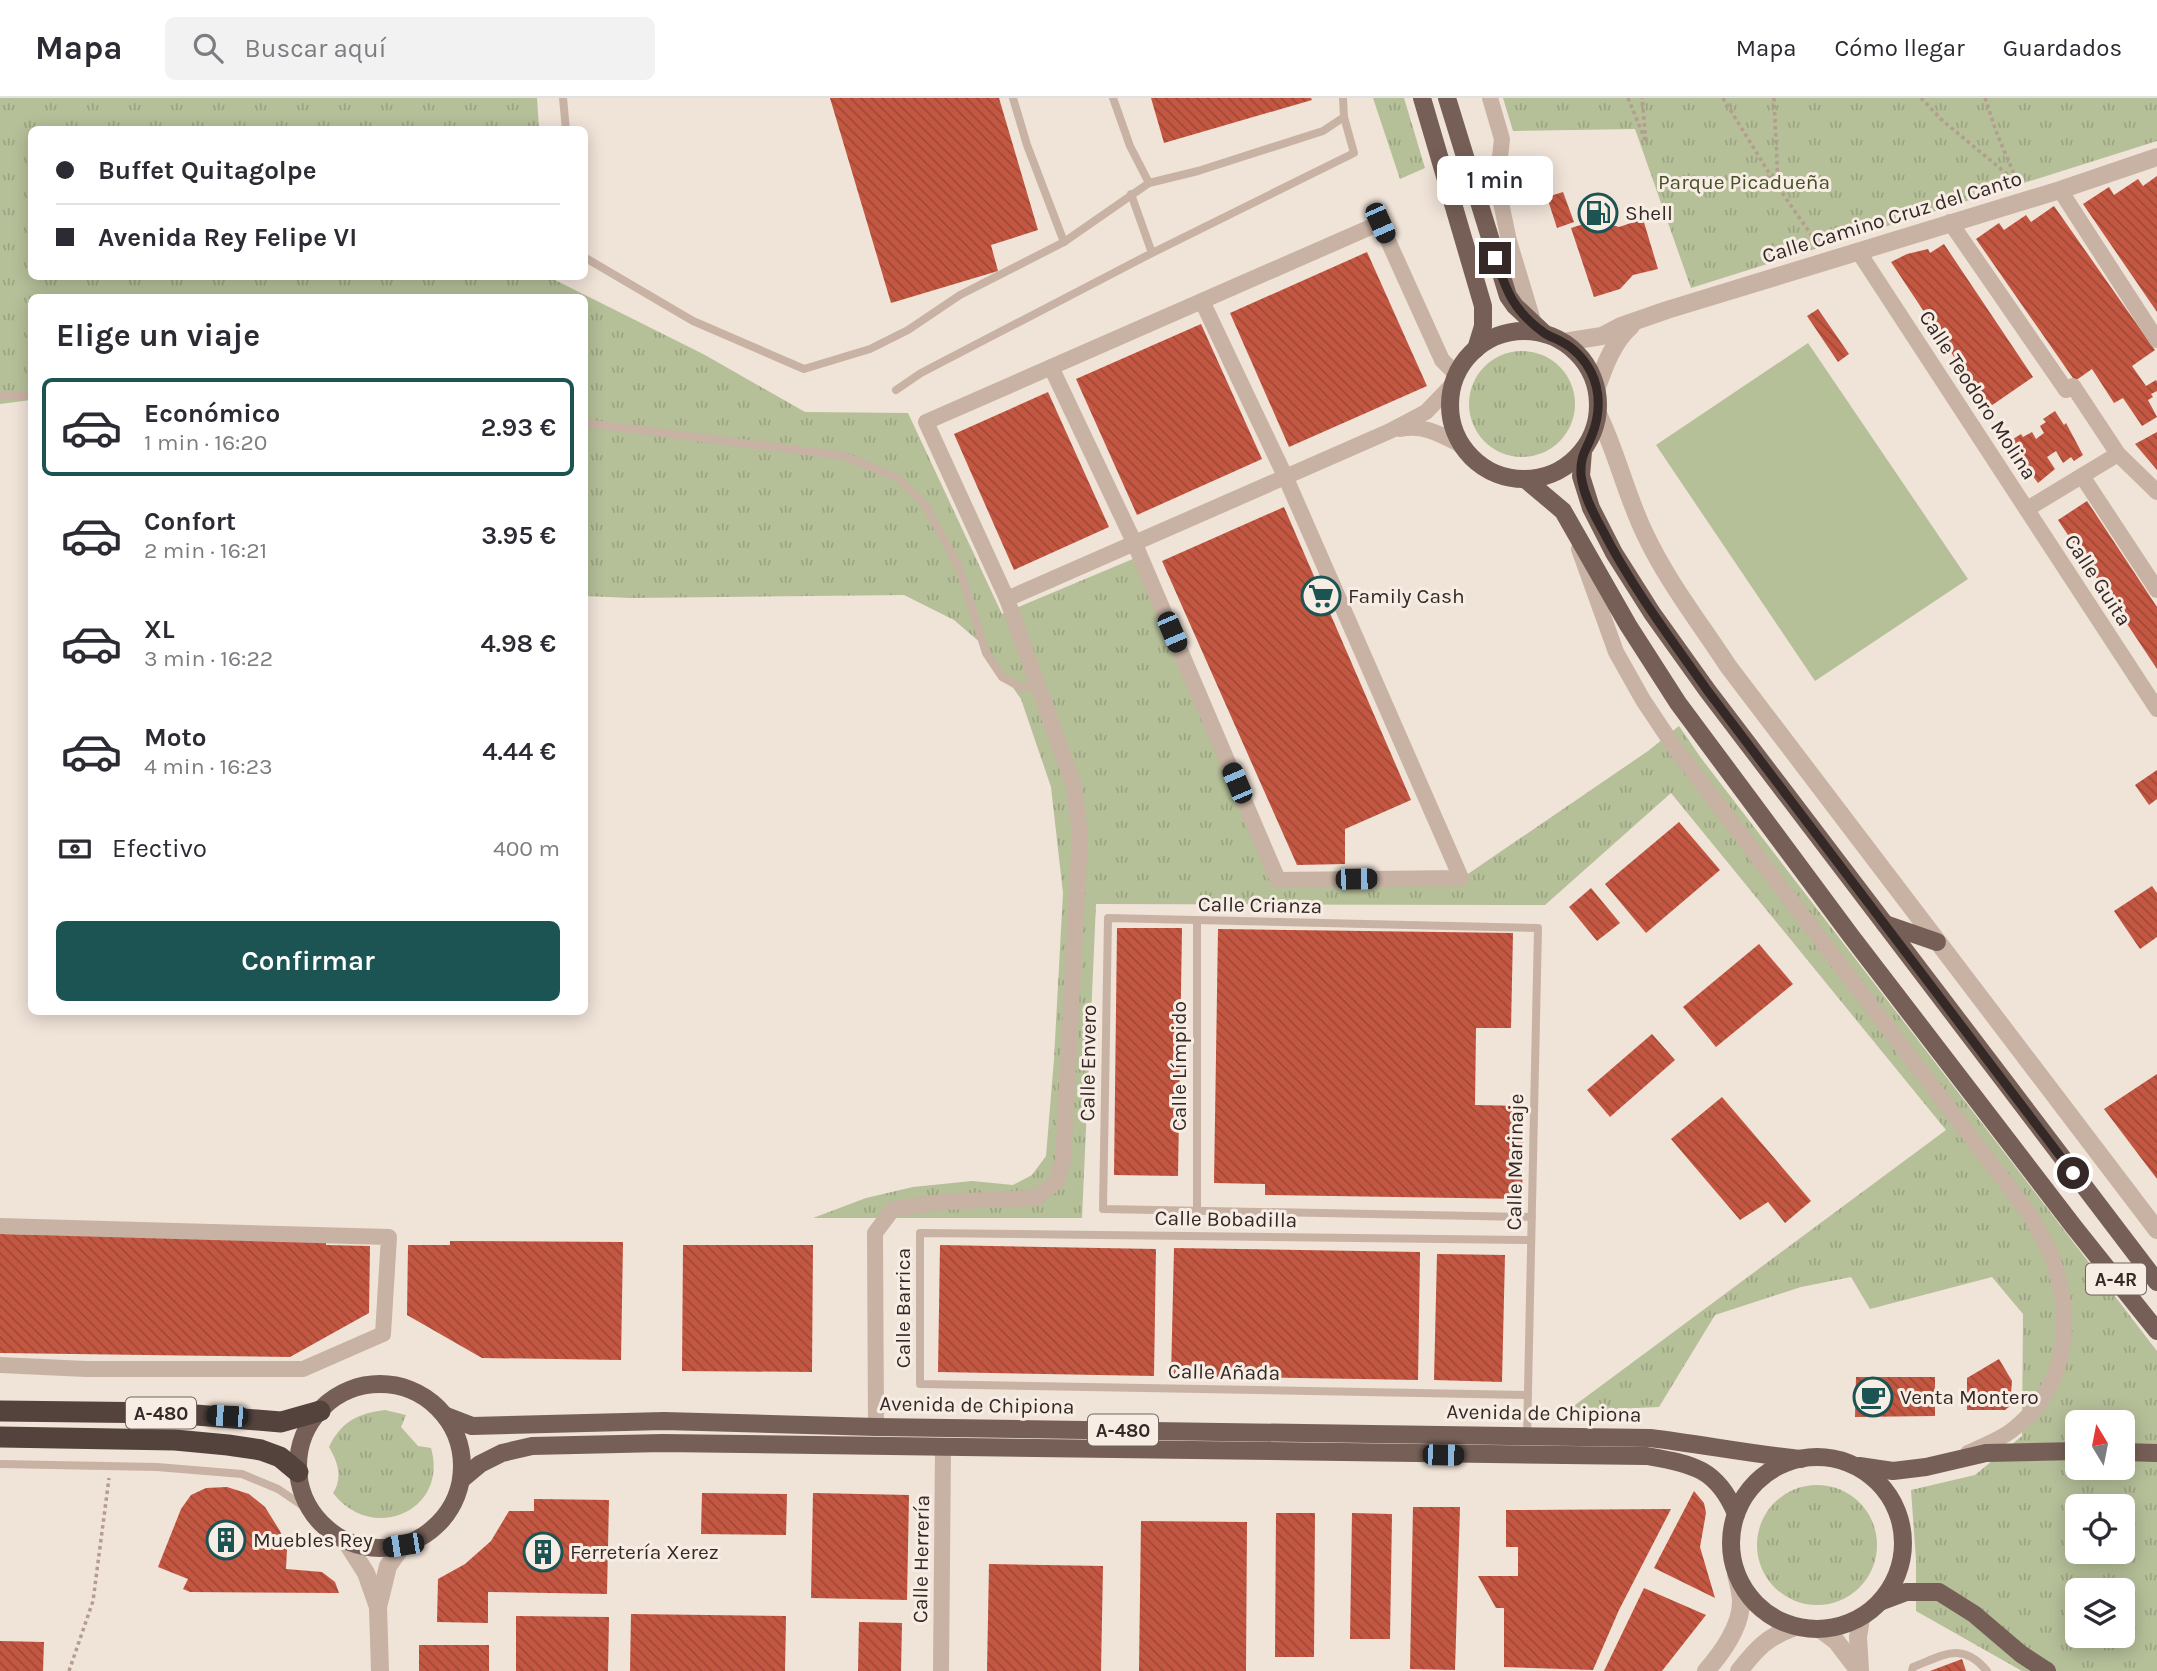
<!DOCTYPE html>
<html lang="es">
<head>
<meta charset="utf-8">
<style>
	:root { --surface:#fff; --page:#f2f2f3; --text:#2b2b33; --muted:#7c7c81; --line:#e1e1e2; --accent:#1c5453 }
	body { margin:0; font-family:Karla,sans-serif; background:var(--page); color:var(--text); height:100vh; display:flex; flex-direction:column; font-size:26px; white-space:nowrap }
	* { box-sizing:border-box; margin:0 }
	p { font-size:23px; color:var(--muted) }
	.icon { flex:none; width:38px; height:38px; fill:none; stroke:currentColor; stroke-width:2; stroke-linecap:round; stroke-linejoin:round }
	.map { position:relative; flex:1; overflow:hidden }
	.drawer { position:absolute; left:28px; top:196px; width:560px; height:721px; display:flex; flex-direction:column; background:var(--surface); border-radius:10px; box-shadow:0 4px 18px #0003 }
	.drawer>* { flex:none }
	.banner { position:absolute; left:28px; top:28px; width:560px; height:154px; border-radius:10px; box-shadow:0 4px 18px #0003; display:grid; align-content:center; height:154px; padding:0 28px; background:var(--surface) }
	.needle { width:46px; rotate:350deg }
	.controls { position:absolute; left:2065px; top:1312px; display:grid; gap:14px }
	.controls a { display:grid; place-items:center; width:70px; height:70px; border-radius:10px; background:var(--surface); box-shadow:0 4px 18px #0003; font-size:35px }
	.end { position:absolute; width:32px; height:32px; margin:-16px; border:9px solid #342926; background:#fff; box-shadow:0 0 0 4px #fff }
	.from { border-radius:50% }
	.bubble { position:absolute; height:49px; border-radius:10px; background:var(--surface); box-shadow:0 4px 18px #0003; font-size:23px; font-weight:600; line-height:49px; text-align:center }
	.car { position:absolute; width:21px; height:42px; margin:-21px -10px; border-radius:9px; box-shadow:0 0 5px 2px #0007; background:linear-gradient(#222 24%,#8ab4d8 0 40%,#222 0 76%,#8ab4d8 0 86%,#222 0) }
	.banner b { display:flex; align-items:center; gap:24px; height:66px; font-size:26px }
	.banner b+b { border-top:2px solid var(--line) }
	.banner i { width:18px; height:18px; background:var(--text) }
	ul { padding:0; list-style:none }
	li { display:flex; align-items:center; gap:21px; height:98px; margin:0 14px 10px; padding:0 14px; border:4px solid transparent; border-radius:10px }
	li div { flex:1 }
	li b { display:block; font-size:26px }
	li em { font-style:normal; font-weight:600 }
	li.selected { border-color:var(--accent) }
	li>.icon { width:63px; height:63px; stroke-width:1.5 }
	h2 { padding:0 28px; font-size:32px; line-height:84px }
	.pay { display:flex; align-items:center; gap:18px; height:77px; padding:0 28px; font-size:26px }
	.pay p { margin-inline-start:auto }
	.cta { display:flex; gap:14px; margin-top:auto; padding:14px 28px }
	.cta a { flex:1; height:80px; border-radius:10px; background:var(--accent); color:#fff; font-size:28px; font-weight:600; line-height:80px; text-align:center }
	header { display:flex; align-items:center; gap:42px; box-sizing:border-box; height:98px; padding:0 35px; background:var(--surface); border-bottom:2px solid var(--line) }
	header strong { font-size:33px }
	nav { display:flex; gap:38px; margin-inline-start:auto; font-size:24px }
	.search { width:490px; height:63px; background:var(--page); display:flex; align-items:center; gap:18px; box-sizing:border-box; padding:0 24px; border-radius:10px; color:var(--muted); font-size:26px }
	.map>svg:first-child { display:block }
</style>
</head>
<body>
<header>
<strong>Mapa</strong>
<div class="search"><svg class="icon" aria-label="search" viewBox="0 0 24 24"><circle cx="10" cy="10" r="6"/><path d="M15 15l6 6"/></svg>Buscar aquí</div>
<nav><a>Mapa</a><a>Cómo llegar</a><a>Guardados</a></nav>
</header>
<div class="map">
<svg width="2157" height="1573" viewBox="0 0 2157 1573">
	<defs>
		<pattern id="grass-tufts" width="24" height="20" patternUnits="userSpaceOnUse" patternTransform="scale(1.75)"><rect width="24" height="20" fill="#b5bf98"/><path d="M3 7l-1-3M5 7V3M7 7l1-3M15 17l-1-3M17 17v-4M19 17l1-3" fill="none" stroke="#9ca483"/></pattern>
		<pattern id="building-back-hatch" width="6" height="6" patternUnits="userSpaceOnUse" patternTransform="scale(1.75)"><rect width="6" height="6" fill="#c45742"/><path d="M-1 5l2 2M0 0l6 6M5-1l2 2" fill="none" stroke="#a04837"/></pattern>
	</defs>
	<rect width="100%" height="100%" fill="#f0e3d8"/>
	<!-- grass -->
	<g fill="url(#grass-tufts)" fill-rule="evenodd">
		<path d="M0,0H537L539,31L32,32V178L549,179L705,257L805,314L908,315L1002,516L1140,458L1278,782L1462,780L1648,653L1679,628L1701,660L2157,1253V1573H2022L1916,1513V1462L1911,1392L1975,1377L2022,1338L2023,1216L1992,1179L1870,1211L1851,1179L1801,1189L1715,1217L1659,1309L1567,1313L1946,1032L1671,695L1545,807L1096,806L1082,1120H813L866,1100L913,1089L972,1083L1013,1087L1032,1077L1046,1058L1054,961L1063,795L1051,689L1021,601L982,546L954,522L904,497L631,500L585,498L584,200H32L31,302L0,306ZM2077,1325H2123V1370H2077ZM2077,1409H2123V1454H2077ZM2077,1493H2123V1538H2077Z"/>
		<polygon points="1373,0 1404,0 1425,70 1400,81"/>
		<polygon points="1503,0 2157,0 2157,43 1691,190 1635,31 1513,33"/>
		<circle cx="1522" cy="306" r="53"/>
		<path d="M385,1312L406,1317L401,1329L418,1348L431,1350C449,1413 372,1446 333,1395C343,1380 338,1364 329,1349C341,1324 358,1315 385,1312Z"/>
		<circle cx="1817" cy="1447" r="60"/>
	</g>
	<!-- pitch -->
	<polygon fill="#b5bf98" points="1808,245 1968,481 1815,583 1656,347"/>
	<!-- building -->
	<g fill="url(#building-back-hatch)">
		<polygon points="830,0 999,0 1038,132 991,147 998,173 891,205"/>
		<polygon points="1151,0 1311,0 1312,2 1164,45"/>
		<polygon points="2157,78 2157,214 2083,106 2109,89 2114,97 2138,81 2143,88"/>
		<polygon points="1563,94 1574,124 1557,130 1547,99"/>
		<polygon points="2054,108 2155,252 2132,268 2146,288 2156,282 2157,284 2157,293 2151,296 2153,299 2148,302 2157,319 2142,328 2123,300 2114,305 2092,271 2075,283 1976,141 1999,125 2004,132 2026,117 2031,124"/>
		<polygon points="1643,121 1658,171 1633,177 1620,191 1594,199 1571,130 1596,122 1619,129"/>
		<polygon points="1944,146 2033,279 1988,310 1891,164 1907,156 1928,151 1930,155"/>
		<polygon points="1367,154 1427,288 1289,349 1230,215"/>
		<polygon points="1818,211 1849,256 1838,264 1807,218"/>
		<polygon points="1201,226 1262,361 1137,417 1076,281"/>
		<polygon points="1048,294 1109,429 1014,472 954,336"/>
		<polygon points="2055,313 2064,327 2066,325 2083,357 2074,363 2071,359 2063,365 2056,353 2047,359 2055,371 2038,385 2030,374 2028,375 2010,343 2021,336 2023,339 2032,334 2036,341 2044,335 2040,328 2046,324 2043,321"/>
		<polygon points="2157,334 2157,372 2135,346"/>
		<polygon points="2087,403 2157,509 2157,571 2058,422"/>
		<polygon points="1284,409 1411,702 1345,731 1345,766 1297,767 1162,463"/>
		<polygon points="2157,672 2157,701 2149,707 2135,687"/>
		<polygon points="1679,724 1720,772 1646,835 1605,786"/>
		<polygon points="2152,788 2157,795 2157,839 2140,851 2114,813"/>
		<polygon points="1591,790 1620,825 1597,843 1569,809"/>
		<polygon points="1117,830 1182,830 1178,1078 1114,1077"/>
		<polygon points="1218,831 1513,835 1511,930 1476,930 1475,1007 1524,1008 1522,1101 1265,1097 1265,1086 1214,1085"/>
		<polygon points="1759,846 1793,886 1716,949 1683,909"/>
		<polygon points="1652,936 1675,962 1610,1019 1587,992"/>
		<polygon points="2157,976 2157,1081 2104,1011"/>
		<polygon points="1722,999 1811,1103 1785,1125 1768,1104 1740,1122 1671,1041"/>
		<polygon points="0,1136 326,1141 326,1147 370,1148 369,1215 290,1259 0,1255"/>
		<polygon points="450,1143 623,1144 621,1262 482,1260 407,1217 408,1147 450,1147"/>
		<polygon points="683,1147 813,1147 812,1274 682,1273"/>
		<polygon points="940,1147 1156,1151 1154,1278 938,1274"/>
		<polygon points="1174,1150 1420,1154 1418,1282 1171,1278"/>
		<polygon points="1437,1156 1505,1157 1502,1284 1434,1282"/>
		<polygon points="1999,1261 2012,1283 2010,1308 2005,1312 1967,1312 1967,1280"/>
		<polygon points="1856,1279 1935,1279 1935,1318 1855,1319"/>
		<polygon points="227,1389 249,1396 265,1409 280,1433 287,1451 286,1471 322,1474 335,1484 339,1495 190,1494 183,1491 188,1481 158,1469 181,1411 191,1397 206,1390"/>
		<polygon points="1694,1393 1704,1405 1706,1415 1700,1449 1715,1500 1654,1470"/>
		<polygon points="702,1395 787,1396 786,1437 701,1436"/>
		<polygon points="813,1395 909,1397 907,1502 811,1500"/>
		<polygon points="534,1401 609,1402 607,1496 488,1494 488,1525 437,1524 438,1481 465,1466 491,1443 509,1413 534,1413"/>
		<polygon points="1413,1409 1460,1409 1455,1572 1410,1571"/>
		<polygon points="1671,1411 1619,1512 1593,1572 1504,1569 1504,1510 1496,1510 1478,1478 1518,1478 1518,1449 1506,1449 1506,1412"/>
		<polygon points="1276,1415 1315,1415 1314,1559 1275,1559"/>
		<polygon points="1352,1415 1392,1416 1390,1541 1350,1541"/>
		<polygon points="1141,1423 1247,1424 1246,1573 1139,1573"/>
		<polygon points="989,1466 1103,1468 1101,1573 987,1573"/>
		<polygon points="1644,1490 1706,1517 1662,1573 1604,1573"/>
		<polygon points="631,1516 786,1518 785,1573 630,1573"/>
		<polygon points="516,1518 609,1519 608,1573 516,1573"/>
		<polygon points="859,1524 902,1525 901,1573 858,1573"/>
		<polygon points="0,1543 44,1544 43,1573 0,1573"/>
		<rect x="419" y="1547" width="70" height="26"/>
		<polygon points="1962,1561 1966,1573 1930,1573"/>
	</g>
	<g fill="none" stroke-linecap="round" stroke-linejoin="round">
		<!-- path -->
		<g stroke="#b49c8f" stroke-width="3.5" stroke-dasharray="3.5 3.5" stroke-linecap="butt">
			<polyline points="1628,0 1646,44 1642,0"/>
			<polyline points="1723,0 1774,83 1819,148"/>
			<polyline points="1774,0 1778,86"/>
			<polyline points="1921,0 1943,23 2019,86"/>
			<polyline points="1985,0 1997,36 2018,85"/>
			<polyline points="69,1573 93,1503 109,1380"/>
		</g>
		<!-- service -->
		<g stroke="#c8b2a4" stroke-width="8">
			<polyline points="563,0 566,32"/>
			<polyline points="1013,0 1027,47 1064,144"/>
			<polyline points="1113,0 1130,48 1149,85"/>
			<polyline points="1131,96 1152,155 1354,55 1344,19"/>
			<polyline points="584,159 693,223 804,271 870,251 908,232 960,197 1064,144 1149,85 1198,73 1323,33 1344,19 1343,0"/>
			<polyline points="896,292 921,275 1152,155"/>
			<polyline points="0,298 32,297"/>
			<polyline points="584,325 844,358 898,380 925,407 959,469 986,555 1002,579 1020,589 1038,588"/>
			<polyline points="1197,1114 1197,823"/>
			<polyline points="1528,1297 920,1286 920,1135 1531,1142"/>
			<polyline points="1527,1338 1538,830 1108,820 1103,1111 1532,1119"/>
			<polyline points="0,1366 157,1369 242,1376 278,1391 312,1414"/>
			<path d="M1912,1573L1913,1569C1944,1557 1962,1543 1987,1573"/>
		</g>
		<!-- minor -->
		<g stroke="#c8b2a4" stroke-width="16">
			<polyline points="1490,0 1502,41 1497,85 1509,143 1534,226"/>
			<polyline points="2060,92 2157,242"/>
			<polyline points="1950,124 2066,292 2073,288 2118,356 2157,394"/>
			<polyline points="1858,153 2157,611"/>
			<polyline points="1051,269 1134,444 1278,782 1461,780 1285,378 1202,203"/>
			<path d="M1400,331C1425,326 1441,337 1463,348"/>
			<polyline points="2082,378 2157,492"/>
			<polyline points="2027,411 2118,356"/>
			<path d="M1579,451L1616,554L1643,602L1675,650L2028,1114C2036,1128 2045,1142 2051,1157C2075,1221 2069,1289 2011,1333C1999,1342 1982,1348 1968,1355"/>
			<polyline points="1007,501 1390,333 1426,314 1453,286"/>
			<polyline points="0,1128 389,1139 383,1236 303,1271 86,1271 0,1267"/>
			<polyline points="876,1329 875,1135 893,1111 943,1104 1036,1100 1056,1084 1063,1063 1080,738 1074,688 1007,501 926,324 1380,125 1442,262 1457,277"/>
			<polyline points="941,1573 943,1349"/>
		</g>
		<!-- tertiary -->
		<g stroke="#c8b2a4" stroke-width="18">
			<polyline points="1564,244 1602,238 1621,228 1667,212 2060,92 2157,59"/>
			<path d="M1597,289C1605,267 1613,244 1631,228"/>
			<path d="M1598,316C1617,355 1626,397 1645,436C1667,483 1700,525 1728,568L2157,1132"/>
			<polyline points="345,1442 366,1475 378,1509"/>
			<polyline points="1820,1531 1836,1543 1859,1573"/>
			<polyline points="380,1573 378,1509 388,1468 403,1447"/>
			<path d="M1706,1573C1722,1555 1741,1528 1741,1504C1741,1495 1738,1485 1736,1476"/>
			<path d="M1739,1573C1757,1550 1767,1539 1795,1529"/>
			<polyline points="1860,1573 1858,1539 1861,1520"/>
		</g>
		<!-- primary -->
		<g stroke="#765f57" stroke-width="18">
			<polyline points="1422,0 1483,208 1483,228 1476,251"/>
			<polyline points="1447,0 1508,198 1515,208 1545,236"/>
			<circle cx="1524" cy="307" r="74"/>
			<polyline points="1583,353 1581,378 1591,410 1614,455 1652,515 1707,592 2157,1184"/>
			<polyline points="1525,381 1563,413 1628,527 1678,605 1851,838 2074,1129 2157,1233"/>
			<polyline points="1885,826 1937,844"/>
			<circle cx="380" cy="1368" r="82"/>
			<path d="M446,1318L472,1328L664,1323L876,1329L1650,1340C1700,1346 1750,1356 1801,1361"/>
			<polyline points="2123,1354 2157,1355"/>
			<circle cx="1817" cy="1445" r="86"/>
			<polyline points="1859,1368 1893,1373 1926,1369 1986,1355 2077,1353"/>
			<path d="M462,1381L480,1366L502,1355L532,1348L662,1345L1647,1358C1692,1366 1717,1370 1736,1416"/>
			<polyline points="1882,1503 1906,1494 1939,1494 1974,1516 2021,1556 2047,1573"/>
		</g>
		<!-- motorway -->
		<g stroke="#54423d" stroke-width="21">
			<polyline points="0,1313 172,1315 281,1324 320,1313"/>
			<polyline points="0,1339 175,1342 228,1347 261,1352 280,1359 298,1374"/>
		</g>
	</g>
	<g fill="none" stroke-linecap="round" stroke-linejoin="round">
		<!-- route -->
		<path stroke="#342926" stroke-width="9" d="M1495,160C1507,194 1513,212 1543,234C1549,239 1556,240 1562,244C1574,250 1585,262 1591,274C1601,294 1600,317 1592,337C1586,353 1580,357 1581,377C1583,396 1593,415 1602,431C1631,488 1670,540 1707,592L2073,1075"/>
	</g>
	<!-- icons -->
	<defs>
		<symbol id="fuel-ring" viewBox="-11 -11 22 22"><circle r="9.5" fill="#f8ede4" stroke="#1c5453" stroke-width="1.5"/><path d="M-5.5-6h7V0h2V4h1.3V-2.5L3-4.5l.8-.8L6-3V5H2.5V1h-1V6h-7ZM-4.2-4.7v3.2H.2V-4.7Z" fill="#1c5453"/></symbol>
		<symbol id="supermarket-ring" viewBox="-11 -11 22 22"><circle r="9.5" fill="#f8ede4" stroke="#1c5453" stroke-width="1.5"/><path d="M-6-5.5h2.5l.6 2H6L4.5 2H-2.5L-4.4-4H-6ZM-1.5 3.2a1.3 1.3 0 1 0 .1 0ZM3 3.2a1.3 1.3 0 1 0 .1 0Z" fill="#1c5453"/></symbol>
		<symbol id="cafe-ring" viewBox="-11 -11 22 22"><circle r="9.5" fill="#f8ede4" stroke="#1c5453" stroke-width="1.5"/><path d="M-5.5-4.5H6V0H3Q3 3.5 0 3.5H-2.5Q-5.5 3.5-5.5 0ZM3-3.2v2h1.7v-2ZM-6 4.5H4V6H-6Z" fill="#1c5453"/></symbol>
		<symbol id="building-ring" viewBox="-11 -11 22 22"><circle r="9.5" fill="#f8ede4" stroke="#1c5453" stroke-width="1.5"/><path d="M-4-6H4V6H1V3H-1V6H-4ZM-2.5-4.3h1.7v1.8h-1.7ZM.8-4.3h1.7v1.8H.8ZM-2.5-1h1.7V.8h-1.7ZM.8-1h1.7V.8H.8Z" fill="#1c5453"/></symbol>
	</defs>
	<g fill-rule="evenodd">
		<use href="#fuel-ring" x="1576" y="93" width="44" height="44"/>
		<use href="#supermarket-ring" x="1299" y="476" width="44" height="44"/>
		<use href="#cafe-ring" x="1851" y="1277" width="44" height="44"/>
		<use href="#building-ring" x="204" y="1420" width="44" height="44"/>
		<use href="#building-ring" x="521" y="1432" width="44" height="44"/>
	</g>
	<g text-anchor="middle" stroke-width="6" stroke-linejoin="round" paint-order="stroke">
		<!-- shield labels -->
		<g fill="#f8ede4" stroke="#6f645f" stroke-width="2">
			<rect x="2086" y="1165.5" width="60" height="31" rx="5"/>
			<rect x="126" y="1299.5" width="70" height="31" rx="5"/>
			<rect x="1088" y="1316.5" width="70" height="31" rx="5"/>
		</g>
		<g font-size="19" font-weight="bold" fill="#342926">
			<text x="2116" y="1188">A-4R</text>
			<text x="161" y="1322">A-480</text>
			<text x="1123" y="1339">A-480</text>
		</g>
		<!-- park labels -->
		<g font-size="21" fill="#46512a" stroke="#f8ede4">
			<text x="1744" y="91">Parque Picadueña</text>
		</g>
		<!-- poi labels -->
		<g font-size="21" fill="#342926" stroke="#f8ede4" text-anchor="start">
			<text x="1625" y="122">Shell</text>
			<text x="1348" y="505">Family Cash</text>
			<text x="1900" y="1306">Venta Montero</text>
			<text x="253" y="1449">Muebles Rey</text>
			<text x="570" y="1461">Ferretería Xerez</text>
		</g>
		<!-- street labels -->
		<g font-size="21" fill="#342926" stroke="#f8ede4">
			<text transform="translate(1892 119) rotate(-17)" y="7">Calle Camino Cruz del Canto</text>
			<text transform="translate(1978 297) rotate(57)" y="7">Calle Teodoro Molina</text>
			<text transform="translate(2098 482) rotate(57)" y="7">Calle Guita</text>
			<text transform="translate(1260 807) rotate(1)" y="7">Calle Crianza</text>
			<text transform="translate(1088 965) rotate(-89)" y="7">Calle Envero</text>
			<text transform="translate(1179 968) rotate(-90)" y="7">Calle Límpido</text>
			<text transform="translate(1515 1064) rotate(-89)" y="7">Calle Marinaje</text>
			<text transform="translate(1226 1121) rotate(1)" y="7">Calle Bobadilla</text>
			<text transform="translate(903 1210) rotate(-90)" y="7">Calle Barrica</text>
			<text transform="translate(1224 1274) rotate(1)" y="7">Calle Añada</text>
			<text transform="translate(977 1307) rotate(1)" y="7">Avenida de Chipiona</text>
			<text transform="translate(1544 1315) rotate(1)" y="7">Avenida de Chipiona</text>
			<text transform="translate(921 1461) rotate(-89)" y="7">Calle Herrería</text>
		</g>
	</g>
</svg>
<div class="controls">
<a><svg class="needle" viewBox="-14 -14 28 28"><path d="M0-13l5 13h-10z" fill="#e53935"/><path d="M0 13l5-13h-10z" fill="#7c7c81"/></svg></a>
<a><svg class="icon" aria-label="locate" viewBox="0 0 24 24"><circle cx="12" cy="12" r="6"/><path d="M12 2v4M12 18v4M2 12h4M18 12h4"/></svg></a>
<a><svg class="icon" aria-label="layers" viewBox="0 0 24 24"><path d="M12 4l9 5-9 5-9-5zM3 14l9 5 9-5"/></svg></a>
</div>
<i class="end from" style="left:2073px;top:1075px"></i>
<i class="end" style="left:1495px;top:160px"></i>
<div class="bubble" style="left:1437px;top:58px;width:116px">1 min</div>
<i class="car" style="left:1380px;top:125px;rotate:156deg"></i>
<i class="car" style="left:1172px;top:534px;rotate:157deg"></i>
<i class="car" style="left:1237px;top:685px;rotate:337deg"></i>
<i class="car" style="left:1356px;top:781px;rotate:89deg"></i>
<i class="car" style="left:227px;top:1318px;rotate:273deg"></i>
<i class="car" style="left:1443px;top:1357px;rotate:91deg"></i>
<i class="car" style="left:403px;top:1447px;rotate:261deg"></i>
<div class="banner">
<b><i class="from"></i>Buffet Quitagolpe</b>
<b><i></i>Avenida Rey Felipe VI</b>
</div>
<section class="drawer">
<h2>Elige un viaje</h2>
<ul>
<li class="selected"><svg class="icon" aria-label="car" viewBox="0 0 24 24"><path d="M5 17H2v-5l4-1 3-4h7l3 4 3 1v5h-3M9 17h6M6 11h13"/><circle cx="7" cy="17" r="2"/><circle cx="17" cy="17" r="2"/></svg><div><b>Económico</b><p>1 min · 16:20</p></div><em>2.93 €</em></li>
<li><svg class="icon" aria-label="car" viewBox="0 0 24 24"><path d="M5 17H2v-5l4-1 3-4h7l3 4 3 1v5h-3M9 17h6M6 11h13"/><circle cx="7" cy="17" r="2"/><circle cx="17" cy="17" r="2"/></svg><div><b>Confort</b><p>2 min · 16:21</p></div><em>3.95 €</em></li>
<li><svg class="icon" aria-label="car" viewBox="0 0 24 24"><path d="M5 17H2v-5l4-1 3-4h7l3 4 3 1v5h-3M9 17h6M6 11h13"/><circle cx="7" cy="17" r="2"/><circle cx="17" cy="17" r="2"/></svg><div><b>XL</b><p>3 min · 16:22</p></div><em>4.98 €</em></li>
<li><svg class="icon" aria-label="car" viewBox="0 0 24 24"><path d="M5 17H2v-5l4-1 3-4h7l3 4 3 1v5h-3M9 17h6M6 11h13"/><circle cx="7" cy="17" r="2"/><circle cx="17" cy="17" r="2"/></svg><div><b>Moto</b><p>4 min · 16:23</p></div><em>4.44 €</em></li>
</ul>
<div class="pay"><svg class="icon" aria-label="cash" viewBox="0 0 24 24"><path d="M3 7h18v10H3z"/><circle cx="12" cy="12" r="2"/></svg>Efectivo<p>400 m</p></div>
<div class="cta"><a>Confirmar</a></div>
</section>
</div>
</body>
</html>
